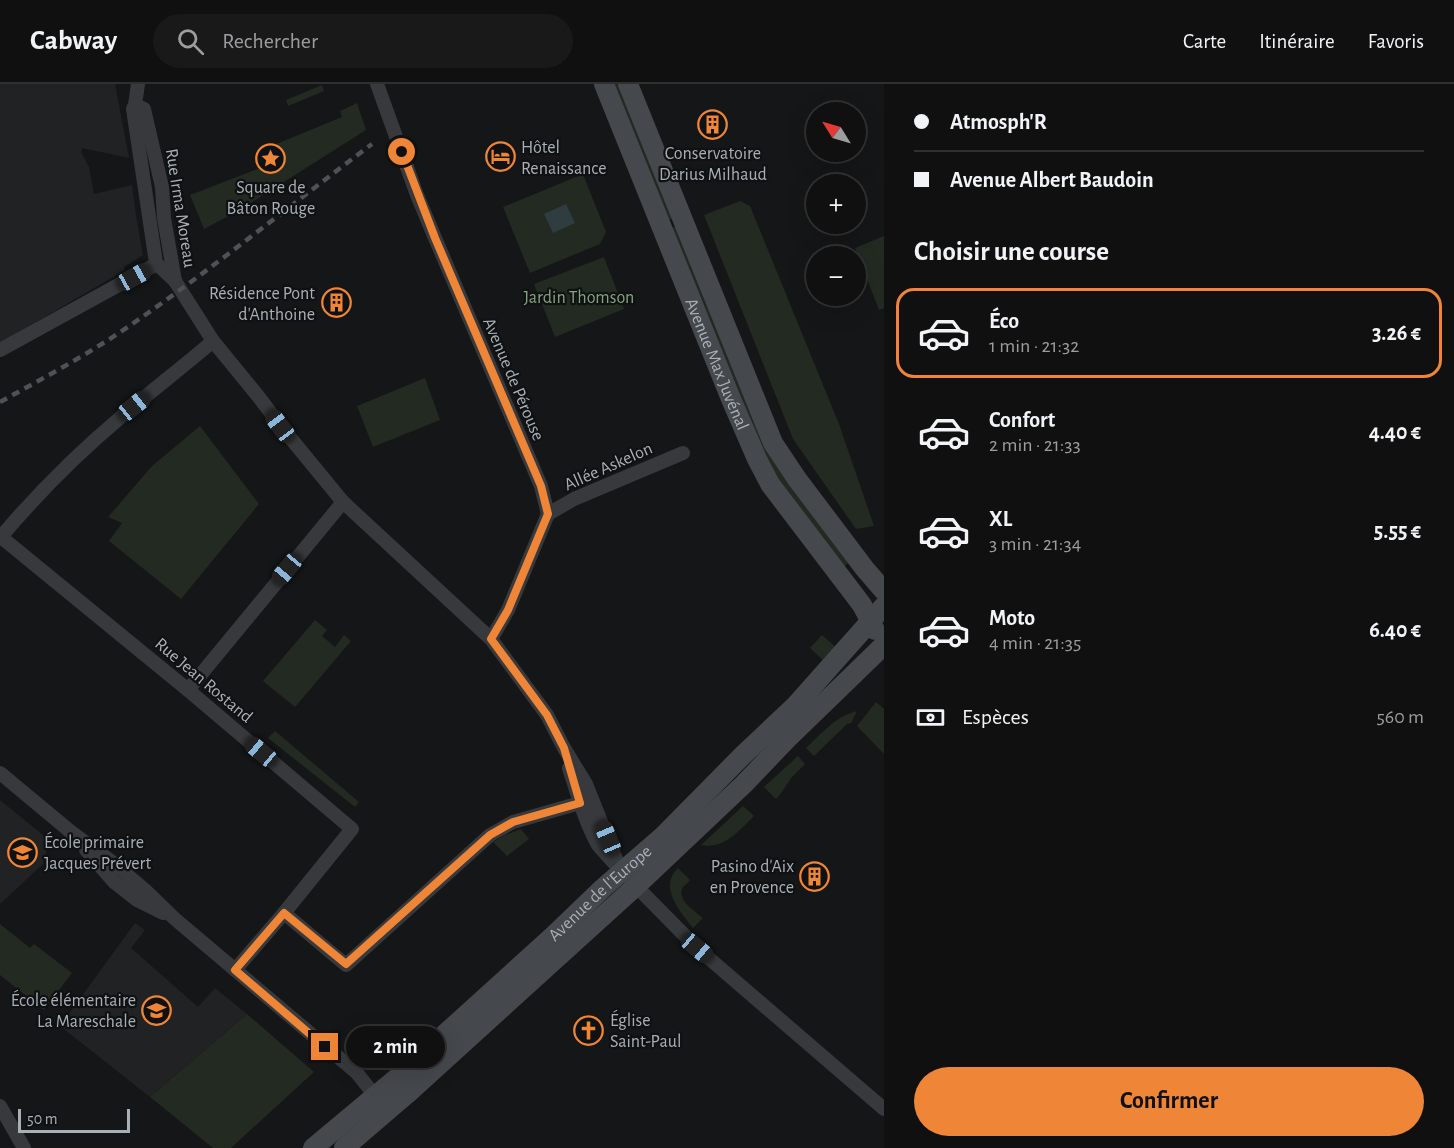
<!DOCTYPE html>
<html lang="fr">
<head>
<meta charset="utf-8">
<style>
	:root { --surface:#101011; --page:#19191a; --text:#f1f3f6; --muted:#9c9d9f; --line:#303031; --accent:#ef8536 }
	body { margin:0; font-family:"Alegreya Sans",sans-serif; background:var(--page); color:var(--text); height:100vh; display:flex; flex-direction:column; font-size:22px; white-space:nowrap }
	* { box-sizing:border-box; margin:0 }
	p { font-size:20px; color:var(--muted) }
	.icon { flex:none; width:33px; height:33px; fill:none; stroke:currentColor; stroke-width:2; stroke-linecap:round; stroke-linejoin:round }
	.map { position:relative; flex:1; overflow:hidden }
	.sheet { display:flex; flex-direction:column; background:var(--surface); width:570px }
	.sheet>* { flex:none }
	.guide { display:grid; align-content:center; height:132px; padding:0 30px; background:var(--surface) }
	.needle { width:39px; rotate:307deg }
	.controls { position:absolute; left:806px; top:18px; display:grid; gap:12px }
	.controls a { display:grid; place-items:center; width:60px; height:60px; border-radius:50%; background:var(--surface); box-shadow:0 6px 24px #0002,0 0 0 2px var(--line); font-size:30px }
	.scale { position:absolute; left:18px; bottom:15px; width:112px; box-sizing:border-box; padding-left:6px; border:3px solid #a8b0b7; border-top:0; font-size:16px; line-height:21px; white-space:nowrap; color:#a8b0b7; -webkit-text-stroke:4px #101112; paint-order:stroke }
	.end { position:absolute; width:27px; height:27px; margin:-14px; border:8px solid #ef8536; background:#111; box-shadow:0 0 0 3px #111 }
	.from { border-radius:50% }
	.bubble { position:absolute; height:42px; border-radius:21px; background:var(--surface); box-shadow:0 6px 24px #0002,0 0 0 2px var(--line); font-size:20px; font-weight:600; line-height:42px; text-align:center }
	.car { position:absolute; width:18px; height:36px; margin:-18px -9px; border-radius:8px; box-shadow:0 0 4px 2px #0007; background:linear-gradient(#222 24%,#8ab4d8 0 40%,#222 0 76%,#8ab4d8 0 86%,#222 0) }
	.guide b { display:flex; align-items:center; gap:21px; height:57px; font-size:22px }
	.guide b+b { border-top:2px solid var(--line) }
	.guide i { width:15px; height:15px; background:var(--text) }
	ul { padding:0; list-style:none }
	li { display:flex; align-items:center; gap:18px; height:90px; margin:0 12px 9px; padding:0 18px; border:3px solid transparent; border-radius:18px }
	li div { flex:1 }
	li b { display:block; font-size:22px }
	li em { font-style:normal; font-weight:600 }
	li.selected { border-color:var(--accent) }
	li>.icon { width:54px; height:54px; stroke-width:1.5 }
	h2 { padding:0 30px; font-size:27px; line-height:72px }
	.pay { display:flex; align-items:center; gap:15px; height:66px; padding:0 30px; font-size:22px }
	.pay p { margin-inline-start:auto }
	.action { display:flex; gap:12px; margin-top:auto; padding:12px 30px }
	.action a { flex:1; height:69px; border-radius:36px; background:var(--accent); color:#111; font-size:24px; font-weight:600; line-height:69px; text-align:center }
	header { display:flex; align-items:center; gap:36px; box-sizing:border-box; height:84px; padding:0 30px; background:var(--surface); border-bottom:2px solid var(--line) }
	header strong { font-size:28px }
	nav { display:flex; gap:33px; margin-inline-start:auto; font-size:21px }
	.search { width:420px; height:54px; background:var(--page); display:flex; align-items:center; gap:15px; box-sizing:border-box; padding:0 21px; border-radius:33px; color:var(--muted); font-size:22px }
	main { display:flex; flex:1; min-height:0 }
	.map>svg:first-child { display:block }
</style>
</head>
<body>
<header>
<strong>Cabway</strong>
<div class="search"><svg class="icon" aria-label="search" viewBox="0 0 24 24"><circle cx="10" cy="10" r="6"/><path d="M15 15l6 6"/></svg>Rechercher</div>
<nav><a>Carte</a><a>Itinéraire</a><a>Favoris</a></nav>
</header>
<main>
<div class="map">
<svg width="884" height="1064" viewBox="0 0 884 1064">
	<rect width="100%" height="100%" fill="#151617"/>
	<!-- built -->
	<g fill="#212224">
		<polygon points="0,0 115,0 129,74 82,64 81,68 89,83 94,110 132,101 136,132 143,171 124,183 125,186 0,259"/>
		<polygon points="0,716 49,756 43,780 0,820"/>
		<polygon points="135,839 145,846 131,864 198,923 215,904 247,930 150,1013 60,942"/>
	</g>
	<!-- green -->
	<g fill="#222a22">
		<polygon points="613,0 621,0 675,134 668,136"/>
		<polygon points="322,1 324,7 288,22 286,16"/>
		<polygon points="357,19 366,46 238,127 204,145 190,111 270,80 264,65 342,33 340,27"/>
		<polygon points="583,90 606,148 600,160 530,189 503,123"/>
		<polygon points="740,117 750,122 839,340 874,442 856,445 793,355 704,131"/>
		<polygon points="678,142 761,348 849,478 844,483 774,389 766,375 671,144"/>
		<polygon points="884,152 884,224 879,226 855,164"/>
		<polygon points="604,173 624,225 555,253 534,200"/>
		<polygon points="425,294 440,336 373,363 357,322"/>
		<polygon points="200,342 259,420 181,515 109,457 122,439 108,433 152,382"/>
		<polygon points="315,536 327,546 322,552 335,563 344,551 351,557 295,623 263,597"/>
		<polygon points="822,551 838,565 826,579 810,564"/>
		<polygon points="876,618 884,625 884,670 857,642"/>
		<path d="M857,627L851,639L847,640L814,672L806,664C822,649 836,632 857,627Z"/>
		<polygon points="275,647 359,718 355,723 268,654"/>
		<polygon points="798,672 805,680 791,694 782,708 776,715 764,703"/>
		<path d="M743,722L754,732C739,747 723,766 701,761Z"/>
		<polygon points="521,745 529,755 507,772 493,758 505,751"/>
		<path d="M678,784L690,796C688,799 685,801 683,803C676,816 695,827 703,834L693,844C680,827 658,803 678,784Z"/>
		<polygon points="0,840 30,864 34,860 72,889 44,926 0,891"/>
		<polygon points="247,930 314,988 231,1064 213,1064 150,1013"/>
	</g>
	<!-- water -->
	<polygon fill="#2f3c40" points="566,120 575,139 553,149 544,130"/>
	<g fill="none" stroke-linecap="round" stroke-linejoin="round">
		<!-- street -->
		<g stroke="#37393c" stroke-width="14">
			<polyline points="138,0 135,21 133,25 156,179 175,197 213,257 258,312 283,345 343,418 491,555 547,631 564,664 586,700 621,787"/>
			<polyline points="377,0 417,111 435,154 541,402 548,430 508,526 491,555"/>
			<polyline points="135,21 144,25 162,103 164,134 175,197"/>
			<polyline points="0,266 153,182 156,179"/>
			<polyline points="548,430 574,415 683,369"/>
			<polyline points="1,453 188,606 352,745 284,829 235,886"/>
			<path d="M0,454C37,410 77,370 121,333C151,307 183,283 213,257"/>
			<polyline points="188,606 343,418"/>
			<path d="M569,684C577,709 585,738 598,761C603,767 609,773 614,779"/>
			<polyline points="0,689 71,748 112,778 145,806 175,835 357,989 379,1017"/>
			<polyline points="86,766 114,798 137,816 163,829"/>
			<polyline points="631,797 697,864 884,1025"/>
			<polyline points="284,829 346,881 490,751 513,738 580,719"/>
			<polyline points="0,1022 24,1064"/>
		</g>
		<!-- secondary -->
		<g stroke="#45484c" stroke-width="20">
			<path id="s1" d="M604,0L731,315L757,375L770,400L862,521L875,546"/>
			<polyline points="628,0 773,359 797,395 865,485 884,507"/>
			<path id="s2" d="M313,1064L428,968L446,949L552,853L603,804L663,752L743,671L796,621L884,522"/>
			<polyline points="344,1064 407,1010 636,802 744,700 788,654 884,561"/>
		</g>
		<!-- rail -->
		<path stroke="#4e5155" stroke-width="4.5" stroke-dasharray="8 6" stroke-linecap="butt" d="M0,318C40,296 81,274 119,249C206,190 288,123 372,60"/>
	</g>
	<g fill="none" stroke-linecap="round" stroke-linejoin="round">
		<!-- route -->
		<polyline stroke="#ef8536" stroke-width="8" points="325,963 235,886 284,829 346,880 490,751 513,738 580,719 564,664 547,631 491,555 508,526 548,430 541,402 435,154 402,68"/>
	</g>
	<!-- icons -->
	<defs>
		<symbol id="building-ring" viewBox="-11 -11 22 22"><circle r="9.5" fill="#101112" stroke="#ef8536" stroke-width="1.5"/><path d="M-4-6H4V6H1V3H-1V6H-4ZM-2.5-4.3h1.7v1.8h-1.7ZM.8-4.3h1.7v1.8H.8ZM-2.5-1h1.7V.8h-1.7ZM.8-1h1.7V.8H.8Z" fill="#ef8536"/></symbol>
		<symbol id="hotel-ring" viewBox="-11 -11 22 22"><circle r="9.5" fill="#101112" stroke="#ef8536" stroke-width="1.5"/><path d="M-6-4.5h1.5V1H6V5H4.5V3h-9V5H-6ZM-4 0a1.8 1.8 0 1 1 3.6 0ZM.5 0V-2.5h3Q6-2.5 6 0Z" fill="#ef8536"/></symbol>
		<symbol id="sight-ring" viewBox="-11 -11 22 22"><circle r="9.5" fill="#101112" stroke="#ef8536" stroke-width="1.5"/><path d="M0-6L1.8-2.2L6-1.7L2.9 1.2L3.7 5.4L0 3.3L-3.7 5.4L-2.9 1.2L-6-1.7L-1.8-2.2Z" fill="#ef8536"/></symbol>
		<symbol id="school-ring" viewBox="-11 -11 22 22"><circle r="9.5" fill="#101112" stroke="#ef8536" stroke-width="1.5"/><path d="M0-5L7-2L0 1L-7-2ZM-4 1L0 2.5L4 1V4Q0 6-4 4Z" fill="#ef8536"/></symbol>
		<symbol id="church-ring" viewBox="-11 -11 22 22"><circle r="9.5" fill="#101112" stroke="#ef8536" stroke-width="1.5"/><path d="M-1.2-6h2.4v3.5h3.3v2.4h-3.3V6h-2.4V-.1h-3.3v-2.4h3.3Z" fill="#ef8536"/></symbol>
	</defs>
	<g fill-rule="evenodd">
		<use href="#building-ring" x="696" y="24" width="33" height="33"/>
		<use href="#hotel-ring" x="484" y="56" width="33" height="33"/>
		<use href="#sight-ring" x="254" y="58" width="33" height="33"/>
		<use href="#building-ring" x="320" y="202" width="33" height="33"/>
		<use href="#school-ring" x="6" y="752" width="33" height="33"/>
		<use href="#building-ring" x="798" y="776" width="33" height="33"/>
		<use href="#school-ring" x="140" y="910" width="33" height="33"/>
		<use href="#church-ring" x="572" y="930" width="33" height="33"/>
	</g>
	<g text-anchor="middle" stroke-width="4.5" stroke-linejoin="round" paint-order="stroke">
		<!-- poi labels -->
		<g font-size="18" fill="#a8b0b7" stroke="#101112" text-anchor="start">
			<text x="521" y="69">Hôtel<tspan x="521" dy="21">Renaissance</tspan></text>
			<text x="713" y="75" text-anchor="middle">Conservatoire<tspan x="713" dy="21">Darius Milhaud</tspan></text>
			<text x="271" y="109" text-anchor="middle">Square de<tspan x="271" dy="21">Bâton Rouge</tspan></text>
			<text x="315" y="215" text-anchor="end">Résidence Pont<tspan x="315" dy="21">d'Anthoine</tspan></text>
			<text x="44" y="764">École primaire<tspan x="44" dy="21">Jacques Prévert</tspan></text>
			<text x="794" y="788" text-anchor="end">Pasino d'Aix<tspan x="794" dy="21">en Provence</tspan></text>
			<text x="136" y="922" text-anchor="end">École élémentaire<tspan x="136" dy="21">La Mareschale</tspan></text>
			<text x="610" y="942">Église<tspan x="610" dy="21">Saint-Paul</tspan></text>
		</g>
		<!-- street labels -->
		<g font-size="18" fill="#a8b0b7" stroke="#101112">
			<text transform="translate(181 124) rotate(81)" y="6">Rue Irma Moreau</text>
			<text dy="6" stroke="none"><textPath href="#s1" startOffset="302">Avenue Max Juvénal</textPath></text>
			<text transform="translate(514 295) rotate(67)" y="6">Avenue de Pérouse</text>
			<text transform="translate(608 382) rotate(-24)" y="6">Allée Askelon</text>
			<text transform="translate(204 596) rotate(40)" y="6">Rue Jean Rostand</text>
			<text dy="6" stroke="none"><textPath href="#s2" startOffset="384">Avenue de l'Europe</textPath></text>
		</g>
		<!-- park labels -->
		<g font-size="18" fill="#85a27f" stroke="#101112">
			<text x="579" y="219">Jardin Thomson</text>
		</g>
	</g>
</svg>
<div class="controls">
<a><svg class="needle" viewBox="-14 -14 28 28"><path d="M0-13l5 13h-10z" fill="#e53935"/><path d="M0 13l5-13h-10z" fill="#9c9d9f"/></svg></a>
<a>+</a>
<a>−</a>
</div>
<div class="scale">50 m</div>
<i class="end from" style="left:402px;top:68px"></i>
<i class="end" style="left:325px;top:963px"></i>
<div class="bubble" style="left:346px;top:942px;width:99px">2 min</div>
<i class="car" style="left:134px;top:193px;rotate:61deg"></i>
<i class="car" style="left:134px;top:322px;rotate:51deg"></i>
<i class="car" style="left:280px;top:342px;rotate:323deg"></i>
<i class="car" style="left:287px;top:485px;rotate:220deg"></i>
<i class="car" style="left:261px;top:668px;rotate:310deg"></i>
<i class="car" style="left:608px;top:754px;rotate:337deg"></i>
<i class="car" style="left:697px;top:864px;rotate:130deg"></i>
</div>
<section class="sheet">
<div class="guide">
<b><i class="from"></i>Atmosph'R</b>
<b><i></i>Avenue Albert Baudoin</b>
</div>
<h2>Choisir une course</h2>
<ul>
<li class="selected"><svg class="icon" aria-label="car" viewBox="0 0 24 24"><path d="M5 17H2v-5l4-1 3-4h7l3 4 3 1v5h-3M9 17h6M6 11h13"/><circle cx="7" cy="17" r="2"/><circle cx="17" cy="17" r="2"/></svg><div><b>Éco</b><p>1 min · 21:32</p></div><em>3.26 €</em></li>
<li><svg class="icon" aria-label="car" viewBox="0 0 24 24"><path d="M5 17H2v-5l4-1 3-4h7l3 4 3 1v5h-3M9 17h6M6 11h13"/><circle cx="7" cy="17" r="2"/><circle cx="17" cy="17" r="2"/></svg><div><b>Confort</b><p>2 min · 21:33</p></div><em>4.40 €</em></li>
<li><svg class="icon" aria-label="car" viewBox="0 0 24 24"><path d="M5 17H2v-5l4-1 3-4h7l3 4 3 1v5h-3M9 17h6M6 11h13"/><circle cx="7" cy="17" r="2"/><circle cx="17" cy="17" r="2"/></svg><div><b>XL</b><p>3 min · 21:34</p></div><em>5.55 €</em></li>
<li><svg class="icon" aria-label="car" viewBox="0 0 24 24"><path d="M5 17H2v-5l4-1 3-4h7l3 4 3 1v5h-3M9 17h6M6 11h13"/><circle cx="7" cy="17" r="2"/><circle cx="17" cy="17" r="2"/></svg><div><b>Moto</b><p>4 min · 21:35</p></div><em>6.40 €</em></li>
</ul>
<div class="pay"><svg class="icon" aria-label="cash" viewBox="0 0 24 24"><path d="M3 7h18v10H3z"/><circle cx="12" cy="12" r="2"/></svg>Espèces<p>560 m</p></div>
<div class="action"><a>Confirmer</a></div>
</section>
</main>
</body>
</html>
